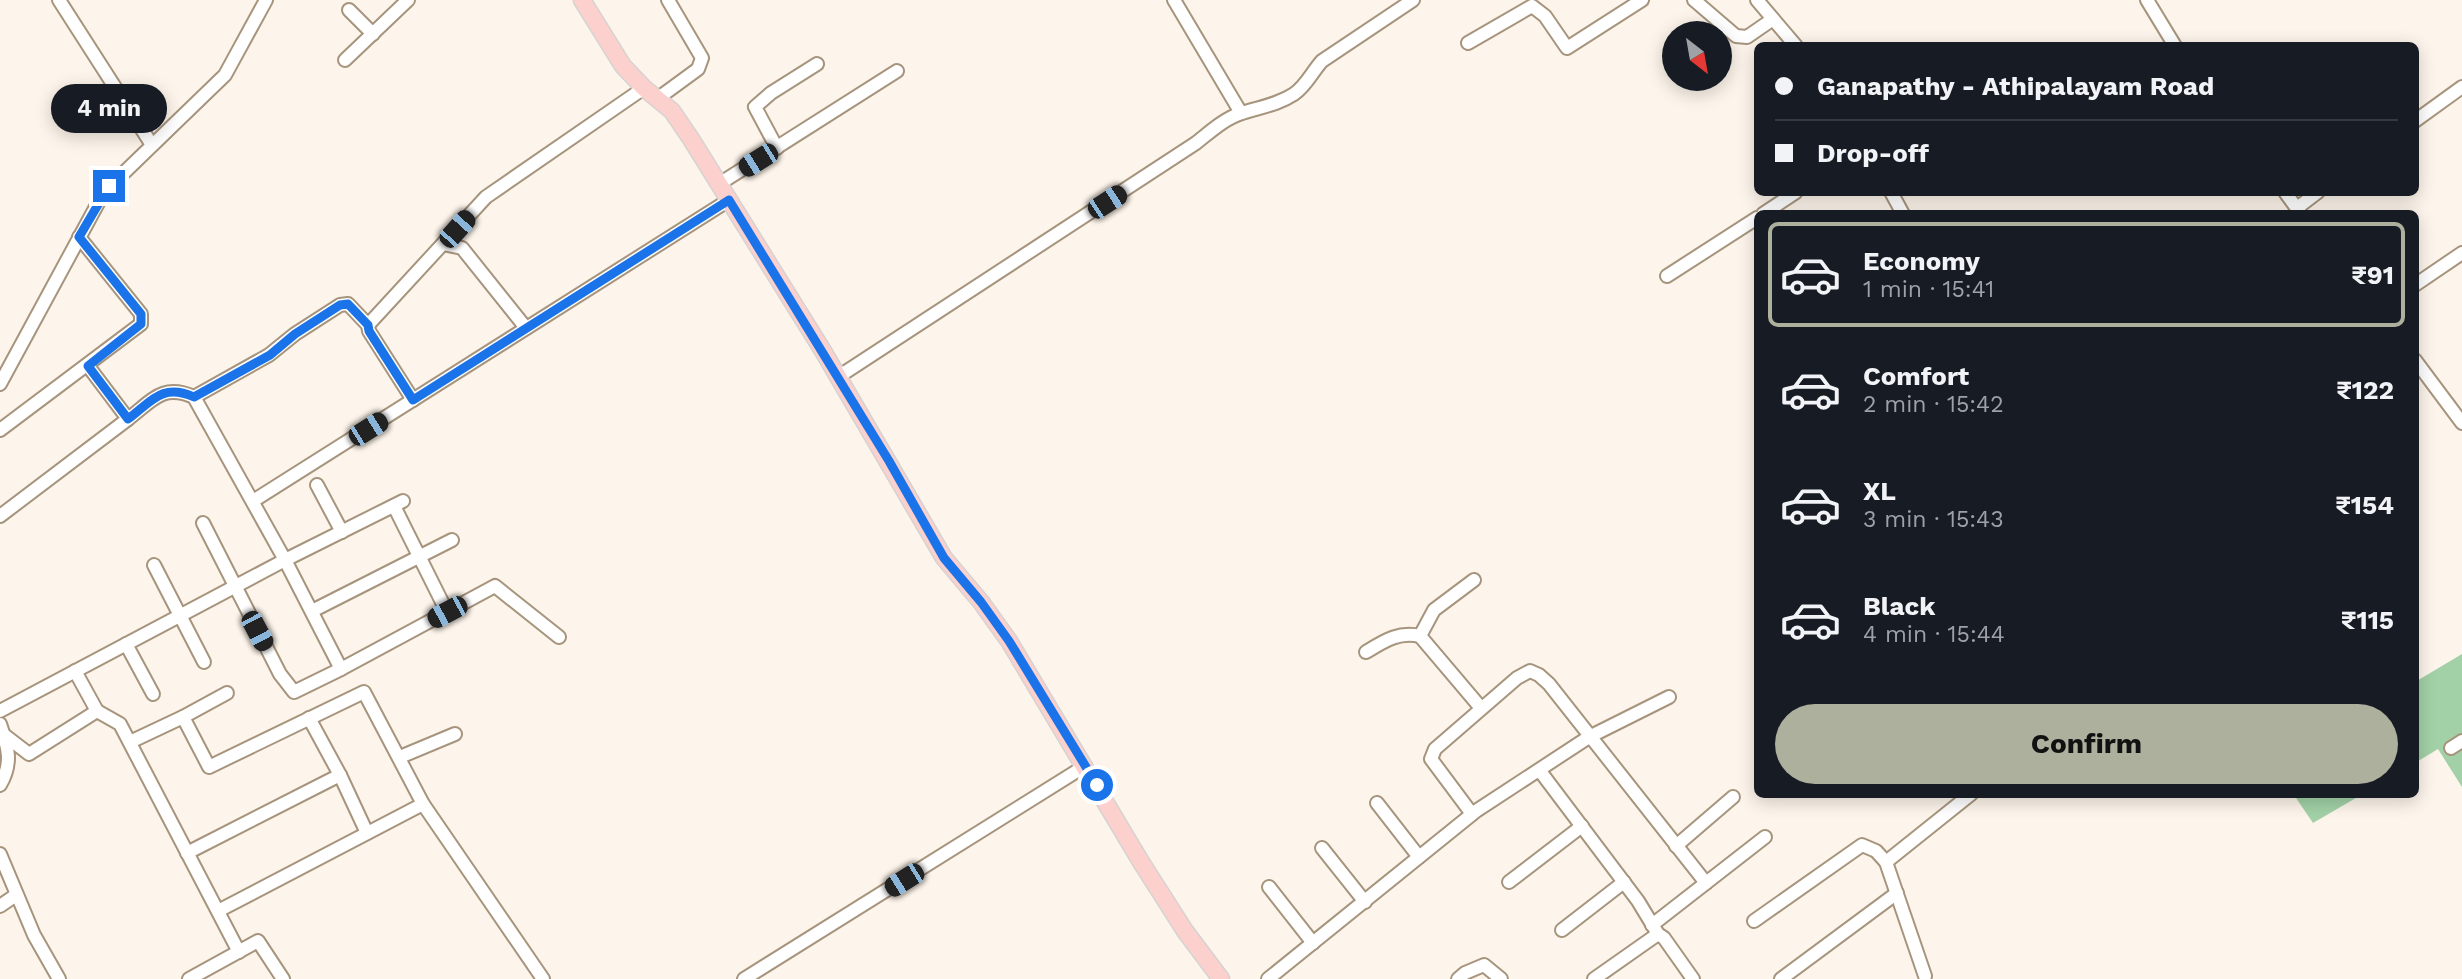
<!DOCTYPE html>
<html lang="en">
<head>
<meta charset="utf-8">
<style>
	:root { --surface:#171b24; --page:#242831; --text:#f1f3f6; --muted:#9ea1a6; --line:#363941; --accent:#acb09c }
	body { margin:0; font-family:"Work Sans",sans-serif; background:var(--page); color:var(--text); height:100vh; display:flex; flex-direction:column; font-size:26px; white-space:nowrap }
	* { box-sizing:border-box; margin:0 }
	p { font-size:23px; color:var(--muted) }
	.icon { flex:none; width:38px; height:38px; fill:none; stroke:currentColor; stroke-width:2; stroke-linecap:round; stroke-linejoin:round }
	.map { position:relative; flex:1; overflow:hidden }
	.drawer { position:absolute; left:1754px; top:210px; width:665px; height:588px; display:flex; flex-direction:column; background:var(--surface); border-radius:10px; box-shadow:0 4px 18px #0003 }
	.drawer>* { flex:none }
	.banner { position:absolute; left:1754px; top:42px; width:665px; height:154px; border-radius:10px; box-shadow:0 4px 18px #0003; display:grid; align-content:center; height:154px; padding:0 21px; background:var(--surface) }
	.needle { width:46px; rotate:149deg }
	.buttons { position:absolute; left:1662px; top:21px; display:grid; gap:14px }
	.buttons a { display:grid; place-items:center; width:70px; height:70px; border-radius:50%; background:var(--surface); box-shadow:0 4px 18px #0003; font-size:35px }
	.end { position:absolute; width:32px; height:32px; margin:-16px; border:9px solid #1a73e8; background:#fff; box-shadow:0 0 0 4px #fff }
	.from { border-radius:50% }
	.bubble { position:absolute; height:49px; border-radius:24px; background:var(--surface); box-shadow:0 4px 18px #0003; font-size:23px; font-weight:700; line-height:49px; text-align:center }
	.car { position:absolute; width:21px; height:42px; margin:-21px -10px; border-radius:9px; box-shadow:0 0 5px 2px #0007; background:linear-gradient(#222 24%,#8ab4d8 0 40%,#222 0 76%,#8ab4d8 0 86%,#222 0) }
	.banner b { display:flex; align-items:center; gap:24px; height:66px; font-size:26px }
	.banner b+b { border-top:2px solid var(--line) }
	.banner i { width:18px; height:18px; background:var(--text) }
	ul { padding:12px 0 0; list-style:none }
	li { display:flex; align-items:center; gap:21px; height:105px; margin:0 14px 10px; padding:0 7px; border:4px solid transparent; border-radius:10px }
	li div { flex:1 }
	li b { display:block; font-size:26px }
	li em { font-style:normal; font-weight:700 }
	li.selected { border-color:var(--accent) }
	li>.icon { width:63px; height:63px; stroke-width:1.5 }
	.cta { display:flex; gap:14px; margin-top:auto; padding:14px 21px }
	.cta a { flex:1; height:80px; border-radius:42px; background:var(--accent); color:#111; font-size:28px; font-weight:700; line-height:80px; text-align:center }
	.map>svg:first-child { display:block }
</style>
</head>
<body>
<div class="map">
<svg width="2462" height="979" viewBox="0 0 2462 979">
	<rect width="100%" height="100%" fill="#fdf5eb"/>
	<!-- green -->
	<g fill="#a2d1a7">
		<polygon points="2462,654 2462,787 2438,749 2415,763 2415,682"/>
		<polygon points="2294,795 2361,795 2313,823"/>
	</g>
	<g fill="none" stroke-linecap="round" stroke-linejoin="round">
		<defs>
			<g id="minor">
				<polyline points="59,0 152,145"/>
				<polyline points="1174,0 1241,113"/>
				<polyline points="1694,0 1736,36 1747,37 1773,19"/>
				<polyline points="1757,0 1796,46"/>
				<polyline points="2147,0 2175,46"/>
				<polyline points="349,10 373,34"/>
				<polyline points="1468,43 1532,6 1545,16 1567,48 1642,0"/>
				<polyline points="345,60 408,0"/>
				<polyline points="657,99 698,69 702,58 668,0"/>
				<polyline points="2415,121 2462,87"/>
				<polyline points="777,148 755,107 771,93 817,64"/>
				<polyline points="719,184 897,71"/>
				<polyline points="1891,192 1903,214"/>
				<polyline points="2285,192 2301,214"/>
				<polyline points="2297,208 2318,192"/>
				<polyline points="1763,214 1796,192"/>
				<polyline points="443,244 462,248 526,328"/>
				<polyline points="1667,276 1757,218"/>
				<polyline points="2415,285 2462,253"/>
				<polyline points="368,325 486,197 644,88"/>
				<polyline points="2415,360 2462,423"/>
				<path d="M838,377L1196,143C1210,132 1225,118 1242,113C1260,107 1277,105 1294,94C1306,86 1312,72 1322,61L1413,0"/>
				<polyline points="0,384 104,192 225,75 266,0"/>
				<polyline points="194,397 269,355 295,334 340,305 348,304 368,325 369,331 413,400"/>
				<polyline points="0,430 141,324 141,314 79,237"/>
				<polyline points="317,485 342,532"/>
				<polyline points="253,501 729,200"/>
				<polyline points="403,501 285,560 341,669 495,586 559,637"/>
				<polyline points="394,506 447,612"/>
				<polyline points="0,516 128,419 88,366"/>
				<polyline points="203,523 280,674 294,692 341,669"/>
				<polyline points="154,565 204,662"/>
				<polyline points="1474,580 1434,610 1420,636 1481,708"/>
				<polyline points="312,611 452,540"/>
				<polyline points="126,644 153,694"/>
				<path d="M1366,652C1384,641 1399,631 1420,636"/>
				<polyline points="75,671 97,711"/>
				<path d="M0,711L285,560L194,397C162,383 152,401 128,419"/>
				<polyline points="183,717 227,693"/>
				<polyline points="309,718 340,775 367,833"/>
				<path d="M0,724C8,747 13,763 0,785"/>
				<polyline points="3,734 29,754 97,711 120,724 239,952"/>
				<polyline points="130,742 183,717 209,767 364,692 423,804 543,979"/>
				<polyline points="2451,748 2462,741"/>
				<polyline points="400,757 455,734"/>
				<polyline points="1540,771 1638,901 1658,934 1664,938 1693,979"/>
				<polyline points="1377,803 1419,857"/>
				<polyline points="1472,814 1431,759 1435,749 1517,678 1530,671 1539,675 1549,684 1706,883"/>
				<polyline points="1676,846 1733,797"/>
				<polyline points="1322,848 1365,902"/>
				<polyline points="187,853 340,775"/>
				<polyline points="0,854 34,935 59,979"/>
				<polyline points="1509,882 1582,826"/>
				<polyline points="1269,887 1313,943"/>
				<polyline points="0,906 16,895"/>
				<polyline points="218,911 423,804"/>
				<polyline points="1754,921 1862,845 1876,851 1886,862"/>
				<polyline points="1652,925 1765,837"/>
				<polyline points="1562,930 1624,882"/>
				<polyline points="1925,976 1886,862 1971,794"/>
				<polyline points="189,979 258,941 283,979"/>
				<polyline points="744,979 1085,766"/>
				<polyline points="1268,979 1476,811 1589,737 1669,697"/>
				<polyline points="1458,979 1465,973 1484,965 1501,979"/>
				<polyline points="1594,979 1658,934"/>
				<polyline points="1781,979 1897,893"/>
			</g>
			<polyline id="major" points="582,0 623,66 644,88 672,111 691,139 823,351 944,558 981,602 1009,641 1141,862 1185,931 1221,979"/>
		</defs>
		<!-- minor casing -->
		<use href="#minor" stroke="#a7947d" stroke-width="16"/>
		<!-- major casing -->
		<use href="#major" stroke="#d5d3d2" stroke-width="19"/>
		<!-- minor -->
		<use href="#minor" stroke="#fff" stroke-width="12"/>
		<!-- major -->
		<use href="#major" stroke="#fbd0cd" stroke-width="16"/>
	</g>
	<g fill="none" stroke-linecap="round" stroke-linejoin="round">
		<!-- route -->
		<path stroke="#1a73e8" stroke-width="9" d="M109,186L79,237L141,314V324L88,366L128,419C152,401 162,383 194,397L270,355L295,334L340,305L348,304L368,325L369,331L413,400L729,200L889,461L944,558L981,602L1009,641L1097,785"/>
	</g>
</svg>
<div class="buttons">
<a><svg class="needle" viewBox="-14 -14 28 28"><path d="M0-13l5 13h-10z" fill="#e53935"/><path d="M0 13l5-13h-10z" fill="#9ea1a6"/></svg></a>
</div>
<i class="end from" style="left:1097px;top:785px"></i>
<i class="end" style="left:109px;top:186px"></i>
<div class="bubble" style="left:51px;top:84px;width:116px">4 min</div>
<i class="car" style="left:758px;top:160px;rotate:238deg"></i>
<i class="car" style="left:1107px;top:202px;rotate:57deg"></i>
<i class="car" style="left:457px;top:229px;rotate:42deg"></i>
<i class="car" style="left:368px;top:429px;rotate:58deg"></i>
<i class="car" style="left:447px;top:612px;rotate:242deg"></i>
<i class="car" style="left:257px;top:631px;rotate:152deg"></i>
<i class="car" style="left:904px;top:880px;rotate:238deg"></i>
<div class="banner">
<b><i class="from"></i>Ganapathy - Athipalayam Road</b>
<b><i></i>Drop-off</b>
</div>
<section class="drawer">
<ul>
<li class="selected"><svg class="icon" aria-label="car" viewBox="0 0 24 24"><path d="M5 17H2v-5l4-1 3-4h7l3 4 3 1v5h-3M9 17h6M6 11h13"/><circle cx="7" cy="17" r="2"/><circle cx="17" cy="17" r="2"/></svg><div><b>Economy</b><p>1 min · 15:41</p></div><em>₹91</em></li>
<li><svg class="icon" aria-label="car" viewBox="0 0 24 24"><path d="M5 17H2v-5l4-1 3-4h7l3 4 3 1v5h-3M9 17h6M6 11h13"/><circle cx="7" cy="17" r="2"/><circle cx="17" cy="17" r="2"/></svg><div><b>Comfort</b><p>2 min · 15:42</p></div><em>₹122</em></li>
<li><svg class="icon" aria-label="car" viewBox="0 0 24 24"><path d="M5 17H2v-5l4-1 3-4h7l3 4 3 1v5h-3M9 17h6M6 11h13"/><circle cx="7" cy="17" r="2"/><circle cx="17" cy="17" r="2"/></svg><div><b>XL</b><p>3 min · 15:43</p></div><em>₹154</em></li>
<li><svg class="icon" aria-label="car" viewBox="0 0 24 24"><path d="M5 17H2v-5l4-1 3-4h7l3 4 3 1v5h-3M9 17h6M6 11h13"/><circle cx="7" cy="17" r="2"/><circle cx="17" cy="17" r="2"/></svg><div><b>Black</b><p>4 min · 15:44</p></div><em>₹115</em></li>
</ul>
<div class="cta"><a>Confirm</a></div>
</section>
</div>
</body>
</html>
